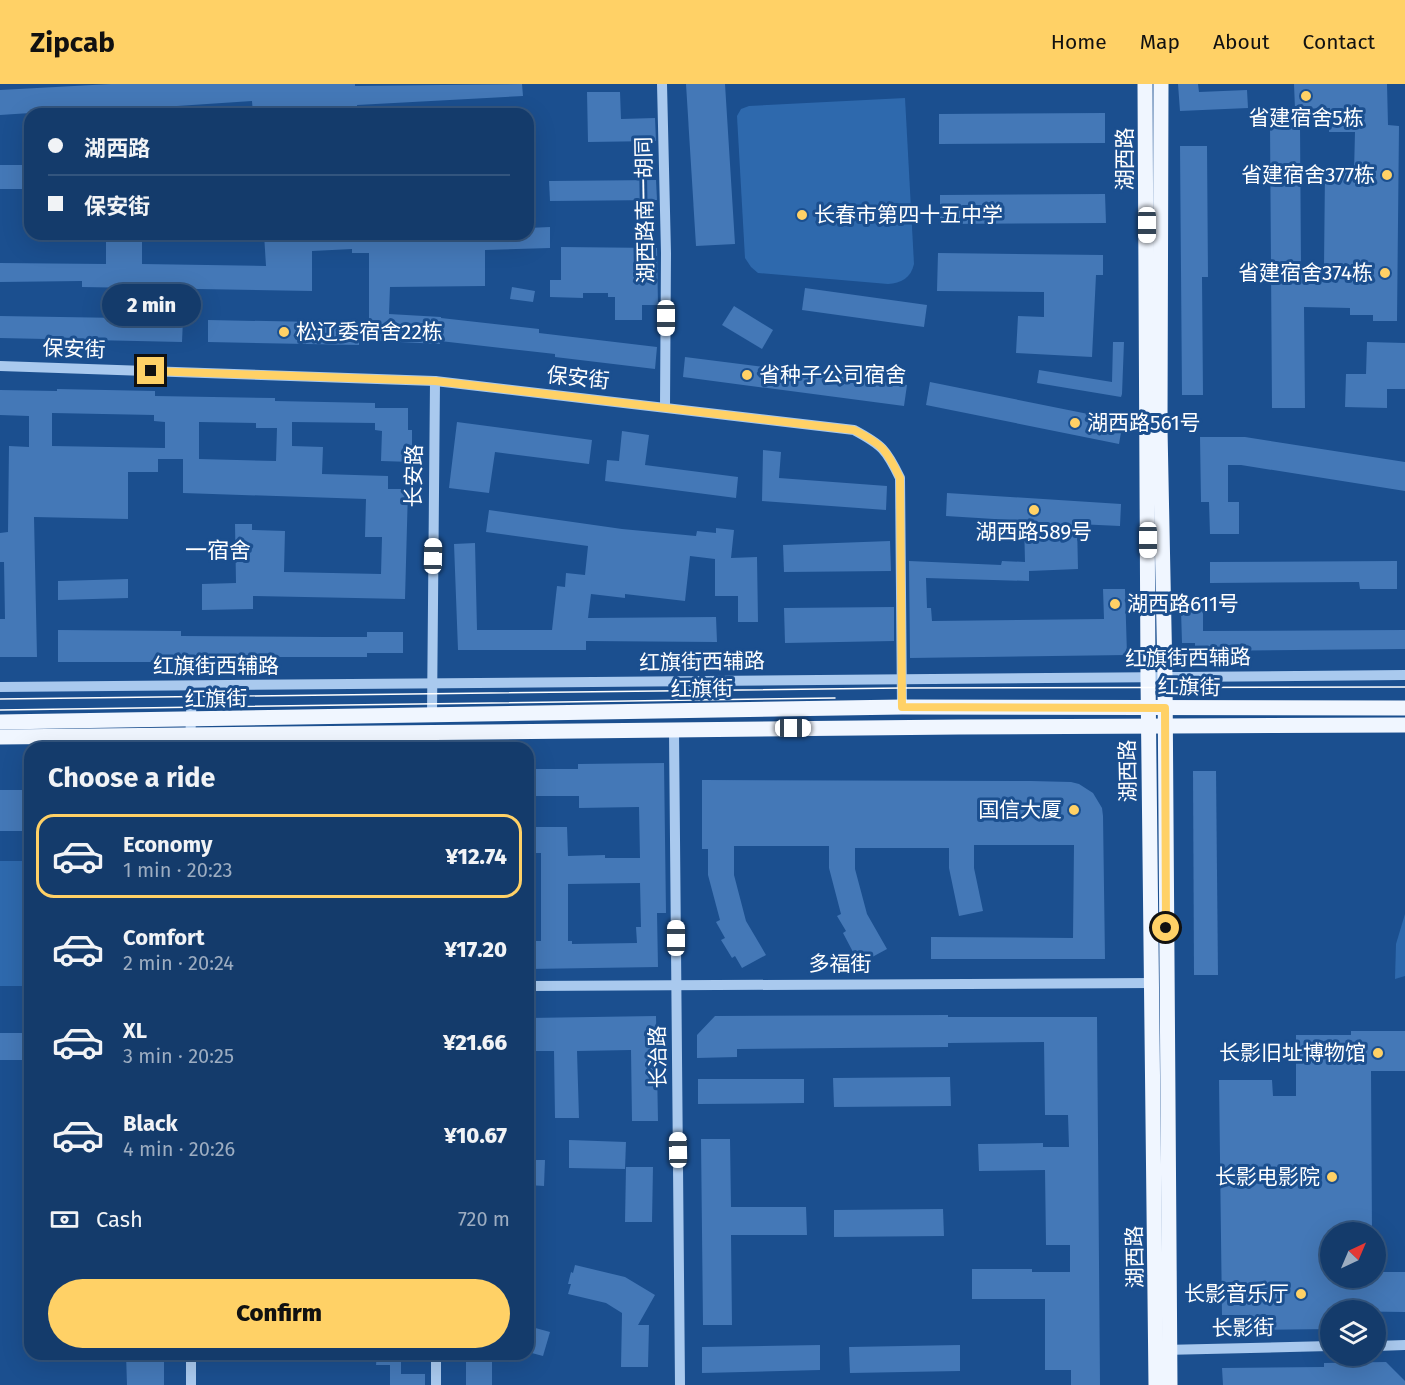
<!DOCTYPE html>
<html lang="en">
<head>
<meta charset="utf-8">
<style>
	:root { --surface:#143b6b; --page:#214673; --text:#f1f3f6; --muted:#9dadc1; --line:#33557e; --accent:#ffd166 }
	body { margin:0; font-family:"Fira Sans","Noto Sans SC",sans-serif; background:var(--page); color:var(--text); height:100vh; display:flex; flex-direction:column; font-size:22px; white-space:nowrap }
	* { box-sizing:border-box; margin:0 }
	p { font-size:20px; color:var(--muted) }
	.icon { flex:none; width:33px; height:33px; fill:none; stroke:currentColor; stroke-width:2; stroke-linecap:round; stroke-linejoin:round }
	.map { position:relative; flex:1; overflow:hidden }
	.details { position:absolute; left:24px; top:658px; width:510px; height:618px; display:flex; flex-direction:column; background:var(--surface); border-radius:18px; box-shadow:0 6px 24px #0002,0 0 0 2px var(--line) }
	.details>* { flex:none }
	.top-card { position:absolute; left:24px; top:24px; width:510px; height:132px; border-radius:18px; box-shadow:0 6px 24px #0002,0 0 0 2px var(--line); display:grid; align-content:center; height:132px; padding:0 24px; background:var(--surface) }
	.needle { width:39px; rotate:44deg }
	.controls { position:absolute; left:1320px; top:1138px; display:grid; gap:12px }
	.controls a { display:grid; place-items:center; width:66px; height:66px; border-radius:50%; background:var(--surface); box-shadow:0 6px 24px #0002,0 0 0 2px var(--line); font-size:30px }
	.end { position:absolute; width:27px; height:27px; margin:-14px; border:8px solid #ffd166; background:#111; box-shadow:0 0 0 3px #111 }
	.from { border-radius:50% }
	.bubble { position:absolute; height:42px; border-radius:21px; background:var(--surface); box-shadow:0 6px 24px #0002,0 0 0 2px var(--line); font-size:20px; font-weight:800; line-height:42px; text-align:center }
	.car { position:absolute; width:18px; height:36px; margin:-18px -9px; border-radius:8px; box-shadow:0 0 4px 2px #0007; background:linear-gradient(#fff 24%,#345 0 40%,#fff 0 76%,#345 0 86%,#fff 0) }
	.top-card b { display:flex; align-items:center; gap:21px; height:57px; font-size:22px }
	.top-card b+b { border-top:2px solid var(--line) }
	.top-card i { width:15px; height:15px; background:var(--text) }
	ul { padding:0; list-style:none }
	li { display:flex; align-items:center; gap:18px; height:84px; margin:0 12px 9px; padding:0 12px; border:3px solid transparent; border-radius:18px }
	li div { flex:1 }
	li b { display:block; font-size:22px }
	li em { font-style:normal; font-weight:800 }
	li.selected { border-color:var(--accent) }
	li>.icon { width:54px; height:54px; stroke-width:1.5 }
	h2 { padding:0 24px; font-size:27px; line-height:72px }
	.pay { display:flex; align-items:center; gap:15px; height:66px; padding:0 24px; font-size:22px }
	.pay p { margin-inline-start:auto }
	.action { display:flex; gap:12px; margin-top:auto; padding:12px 24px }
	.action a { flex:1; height:69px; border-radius:36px; background:var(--accent); color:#111; font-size:24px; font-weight:800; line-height:69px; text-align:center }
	header { display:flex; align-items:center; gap:36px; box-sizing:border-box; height:84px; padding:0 30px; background:var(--accent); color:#111 }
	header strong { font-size:28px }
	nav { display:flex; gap:33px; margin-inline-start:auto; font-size:21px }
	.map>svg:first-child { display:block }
</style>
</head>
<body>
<header>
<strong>Zipcab</strong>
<nav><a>Home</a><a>Map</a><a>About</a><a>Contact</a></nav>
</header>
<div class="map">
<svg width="1405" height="1301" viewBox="0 0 1405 1301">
	<rect width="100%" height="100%" fill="#1b4f8f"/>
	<!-- green -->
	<g fill="#2e69ad">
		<path d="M905,14L914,180C911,194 901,199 888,200L758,189L751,183L745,174L737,32L741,25L749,22Z"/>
		<rect x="0" y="777" width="30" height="125"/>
		<polygon points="1405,830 1405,892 1395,895 1396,860"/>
	</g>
	<!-- building -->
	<g fill="#4478b7" fill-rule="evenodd">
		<polygon points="111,0 355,0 355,2 522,0 523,12 357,21 358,30 253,30 252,17 162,23 163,30 137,30 137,22 0,31 0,6"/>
		<polygon points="686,0 725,0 735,160 696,162"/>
		<polygon points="1178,0 1198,0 1199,8 1247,6 1248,24 1180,27"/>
		<polygon points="1294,0 1387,0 1388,41 1399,42 1397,237 1373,237 1373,231 1350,231 1350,224 1304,223 1305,324 1272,324 1270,41 1300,40 1301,184 1324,184 1325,87 1354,88 1355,48 1329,48 1330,24 1295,25"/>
		<polygon points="587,8 620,8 621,35 655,34 656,57 588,58"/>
		<polygon points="1105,29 1105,59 939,60 939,30"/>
		<polygon points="1180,62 1207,62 1208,193 1202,193 1203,311 1182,311"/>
		<rect x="0" y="81" width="30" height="24"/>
		<polygon points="656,96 657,116 550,117 549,97"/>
		<polygon points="1105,110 1106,139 940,140 940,111"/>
		<polygon points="550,143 550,164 485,166 485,202 390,203 389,230 441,233 441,234 539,245 539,249 657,263 655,285 555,273 555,270 440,257 440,260 359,256 359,261 208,258 208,236 369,239 369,169 352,169 352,165 312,167 312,207 82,203 82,197 0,198 0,179 106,180 106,150 142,150 142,180 266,182 264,150 528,150 528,144"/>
		<polygon points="561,163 657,164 658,221 642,221 642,236 615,236 615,213 608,213 608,209 583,209 583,214 550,213 550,196 561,196"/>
		<polygon points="938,169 1103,171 1103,191 1096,191 1092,273 1016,269 1018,232 1044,233 1044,208 937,207"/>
		<polygon points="512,203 535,207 533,218 510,215"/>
		<polygon points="805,204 927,221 924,243 802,226"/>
		<polygon points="734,222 773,246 762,265 722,241"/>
		<polygon points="0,232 183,235 182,258 0,254"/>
		<polygon points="1113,258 1124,258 1122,310 1121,313 1037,299 1039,286 1112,298"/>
		<polygon points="1367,258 1405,259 1405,305 1387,305 1387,324 1345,323 1346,290 1366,290"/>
		<polygon points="685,273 907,301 904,322 683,293"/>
		<polygon points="930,298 1123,337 1119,360 926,321"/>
		<path d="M57,305L155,307V312L275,314V317L375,319V324H408V346H412V378L381,377L382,347L375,346V339L292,338V362L323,363L322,390L388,392V405H408L405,515L253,512V525L202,526V500L236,499L235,440H252V446L285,447L284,488L381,490L382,453H365L366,415L183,409V375H158V388H128V435L34,433L37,573H0V535H5L4,478H0V449L8,448L9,362L29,363V332L0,331V306L57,307ZM52,329L154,331V337L165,338V364L52,362ZM199,338L256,339V344H277L276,377L199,375Z"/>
		<polygon points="457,338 592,356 589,380 495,368 489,409 449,404"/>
		<polygon points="622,347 649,351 645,381 738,393 736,414 605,397 607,376 619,377"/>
		<polygon points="1200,353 1245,353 1405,378 1405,407 1241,381 1228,381 1228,418 1239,418 1239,450 1210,450 1209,418 1201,418"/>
		<polygon points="763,366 781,368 779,394 887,402 886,426 762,417"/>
		<polygon points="947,409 1121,420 1120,442 1077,440 1078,485 1029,487 1029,497 926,494 927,524 931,524 932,537 1104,535 1103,505 1125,505 1127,571 910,574 909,477 1001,481 1002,477 1025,478 1024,437 946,432"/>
		<polygon points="489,426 622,445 696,452 697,447 716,449 716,444 734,446 731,474 757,473 758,538 738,538 738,512 715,512 715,475 690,472 685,517 625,510 625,514 591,510 588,534 716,533 717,558 586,557 586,566 458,566 454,460 475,459 477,546 552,546 557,502 565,503 566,489 585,491 588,462 486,448"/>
		<polygon points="890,457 891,487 784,488 783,461"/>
		<polygon points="1397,477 1397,505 1360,505 1359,498 1210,499 1210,478"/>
		<polygon points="128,495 128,514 58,516 58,497"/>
		<polygon points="894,523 894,557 785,559 784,524"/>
		<polygon points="1203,525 1203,547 1405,546 1405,565 1195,567 1195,559 1182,559 1181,526"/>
		<polygon points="58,546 181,547 181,552 325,553 367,553 367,548 403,548 403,569 367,569 367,573 215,573 215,575 181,575 181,578 58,578"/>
		<path d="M664,679L666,829H657L658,883L528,885V857H541V769H528V743H567L568,772L605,771V774H640L639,723L579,724V712H528V685H578V680ZM640,799L641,843H636L637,859L572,860V857H568V800Z"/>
		<polygon points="1193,687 1216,687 1218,891 1194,891"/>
		<polygon points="702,696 1031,697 1071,698 1079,700 1093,709 1102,724 1103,732 1105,875 931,875 931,853 1073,854 1074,761 974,761 974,784 983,827 959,832 949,784 949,764 855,764 855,785 867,830 887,865 863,878 856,866 853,868 843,849 846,847 837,832 841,830 829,784 829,762 734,762 734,791 746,837 766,871 742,884 735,872 732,874 721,856 725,854 716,838 720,836 708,791 708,765 702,765"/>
		<rect x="0" y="706" width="30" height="41"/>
		<polygon points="948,931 948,933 1097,933 1100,1301 1071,1301 1071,1286 1045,1286 1045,1215 972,1215 972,1185 1032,1185 1032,1188 1070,1188 1070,1161 1046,1161 1045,1086 979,1087 978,1060 1043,1059 1043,1063 1069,1063 1068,1031 1045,1031 1044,958 948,959 948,963 737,965 737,973 697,974 697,951 715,932"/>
		<polygon points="656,932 658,1037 632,1037 631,966 577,967 579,1034 555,1034 554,967 528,967 528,934"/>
		<polygon points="1351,947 1405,947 1405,987 1371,987 1372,1149 1330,1149 1330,1194 1376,1194 1376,1188 1405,1188 1405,1228 1330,1227 1330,1245 1248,1246 1248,1231 1222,1231 1219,996 1272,996 1273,1012 1296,1012 1296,951 1351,951"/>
		<rect x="0" y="949" width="30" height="27"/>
		<polygon points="950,993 951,1022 834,1023 833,994"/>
		<polygon points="698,995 804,995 804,1019 698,1020"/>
		<polygon points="701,1055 730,1055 731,1123 806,1123 807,1151 731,1151 732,1241 703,1241"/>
		<polygon points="569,1056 626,1058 625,1085 569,1084"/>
		<polygon points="528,1076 545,1076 544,1102 528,1101"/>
		<polygon points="626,1083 653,1083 652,1138 625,1138"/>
		<polygon points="943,1125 944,1152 834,1153 834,1126"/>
		<polygon points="575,1181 625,1193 655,1211 638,1241 649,1241 648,1283 621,1283 622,1229 606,1219 568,1210 571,1200 568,1200 571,1188 573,1189"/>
		<polygon points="528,1242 550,1248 543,1272 528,1268"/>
		<polygon points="820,1261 820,1286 702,1289 702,1263"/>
		<polygon points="960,1261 960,1287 850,1289 849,1263"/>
		<polygon points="126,1270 164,1270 164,1301 127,1301"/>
		<polygon points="377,1270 401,1270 401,1290 425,1290 425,1301 390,1301 390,1281 376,1281"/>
		<rect x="466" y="1270" width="26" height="31"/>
		<polygon points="1386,1278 1405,1297 1405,1301 1223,1301 1222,1284 1324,1283 1324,1279"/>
	</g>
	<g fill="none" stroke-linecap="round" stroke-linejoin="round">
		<!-- minor -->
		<g stroke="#a9c9ee" stroke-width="10">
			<polyline points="662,0 666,169 665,323"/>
			<path d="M0,282L435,297L854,346C882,361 886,365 900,394L902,623"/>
			<polyline points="0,603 1405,591"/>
			<polyline points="432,631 435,297"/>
			<polyline points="674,646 680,1301"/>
			<polyline points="434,647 434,664"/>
			<polyline points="190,664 192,602"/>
			<polyline points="528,902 1153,899"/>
			<polyline points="1376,1262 1405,1261"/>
			<polyline points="1163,1266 1330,1262"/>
			<polyline points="191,1301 191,1270"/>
			<polyline points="436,1301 436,1270"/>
		</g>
		<!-- major -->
		<g stroke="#f0f6ff" stroke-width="15">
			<polyline points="1145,0 1148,594 1156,1301"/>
			<polyline points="1161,0 1160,345 1165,593 1170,1301"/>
			<polyline points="0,638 902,623 1405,624"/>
			<polyline points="0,653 959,643 1405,641"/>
		</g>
		<!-- tram -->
		<g stroke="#fff" stroke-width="1.5">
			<polyline points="0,615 901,604 1405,603"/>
			<polyline points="0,626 835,614"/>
		</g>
	</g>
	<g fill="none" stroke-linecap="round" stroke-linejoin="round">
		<!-- route -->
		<path stroke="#ffd166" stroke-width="8" d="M151,287L435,297L854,346C883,361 886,365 900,394L902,623L1165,624L1166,844"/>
	</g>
	<!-- markers -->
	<g fill="#ffd166" stroke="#1b4f8f" stroke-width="2">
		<circle cx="1306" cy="12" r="6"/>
		<circle cx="1387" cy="91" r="6"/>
		<circle cx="802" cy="131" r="6"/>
		<circle cx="1385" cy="189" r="6"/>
		<circle cx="284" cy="248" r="6"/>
		<circle cx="747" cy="291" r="6"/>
		<circle cx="1075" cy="339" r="6"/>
		<circle cx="1034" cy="426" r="6"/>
		<circle cx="1115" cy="520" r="6"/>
		<circle cx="1074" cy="726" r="6"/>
		<circle cx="1378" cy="969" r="6"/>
		<circle cx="1332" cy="1093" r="6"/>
		<circle cx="1301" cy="1210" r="6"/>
	</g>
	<g text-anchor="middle" stroke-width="6" stroke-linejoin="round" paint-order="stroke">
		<!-- poi labels -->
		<g font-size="21" fill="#fff" stroke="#1b4f8f" text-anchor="end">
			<text x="1306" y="41" text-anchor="middle">省建宿舍5栋</text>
			<text x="1375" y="98">省建宿舍377栋</text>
			<text x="814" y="138" text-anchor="start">长春市第四十五中学</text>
			<text x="1373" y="196">省建宿舍374栋</text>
			<text x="296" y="255" text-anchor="start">松辽委宿舍22栋</text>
			<text x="759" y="298" text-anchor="start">省种子公司宿舍</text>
			<text x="1087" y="346" text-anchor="start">湖西路561号</text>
			<text x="1034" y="455" text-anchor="middle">湖西路589号</text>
			<text x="1127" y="527" text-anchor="start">湖西路611号</text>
			<text x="1062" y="733">国信大厦</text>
			<text x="1366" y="976">长影旧址博物馆</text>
			<text x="1320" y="1100">长影电影院</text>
			<text x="1289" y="1217">长影音乐厅</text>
		</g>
		<!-- street labels -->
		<g font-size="21" fill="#fff" stroke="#1b4f8f">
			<text transform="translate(1125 75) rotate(-90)" y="7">湖西路</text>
			<text transform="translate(645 126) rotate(-91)" y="7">湖西路南一胡同</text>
			<text transform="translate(74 265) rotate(2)" y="7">保安街</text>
			<text transform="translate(578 294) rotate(6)" y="7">保安街</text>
			<text transform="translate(414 392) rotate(-89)" y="7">长安路</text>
			<text transform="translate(1188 574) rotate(-1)" y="7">红旗街西辅路</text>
			<text transform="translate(702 578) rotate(-1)" y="7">红旗街西辅路</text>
			<text x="216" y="589">红旗街西辅路</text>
			<text transform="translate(1189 603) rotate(1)" y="7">红旗街</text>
			<text transform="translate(702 605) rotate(-1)" y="7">红旗街</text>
			<text transform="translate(216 615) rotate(-1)" y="7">红旗街</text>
			<text transform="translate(1128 687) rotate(-91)" y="7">湖西路</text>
			<text x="840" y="887">多福街</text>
			<text transform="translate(658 973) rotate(-91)" y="7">长治路</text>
			<text transform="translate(1135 1173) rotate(-91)" y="7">湖西路</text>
			<text transform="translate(1243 1244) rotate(-1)" y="7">长影街</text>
		</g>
		<!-- neighbourhood labels -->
		<g font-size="22" fill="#fff" stroke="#1b4f8f">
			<text x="218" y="474">一宿舍</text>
		</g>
	</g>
</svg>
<div class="controls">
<a><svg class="needle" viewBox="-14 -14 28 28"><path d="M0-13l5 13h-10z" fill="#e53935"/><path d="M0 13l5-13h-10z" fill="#9dadc1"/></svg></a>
<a><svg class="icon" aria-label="layers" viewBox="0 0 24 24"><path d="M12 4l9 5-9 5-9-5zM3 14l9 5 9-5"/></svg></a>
</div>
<i class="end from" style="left:1166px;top:844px"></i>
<i class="end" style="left:151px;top:287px"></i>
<div class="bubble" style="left:102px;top:200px;width:99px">2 min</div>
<i class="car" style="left:1147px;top:141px;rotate:180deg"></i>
<i class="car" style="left:666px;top:234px;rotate:180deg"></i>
<i class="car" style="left:1148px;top:456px;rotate:180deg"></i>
<i class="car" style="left:433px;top:472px;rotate:1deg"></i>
<i class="car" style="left:793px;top:644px;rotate:90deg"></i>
<i class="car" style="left:676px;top:854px;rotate:0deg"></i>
<i class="car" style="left:678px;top:1066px;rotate:359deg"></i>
<div class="top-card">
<b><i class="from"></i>湖西路</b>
<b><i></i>保安街</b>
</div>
<section class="details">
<h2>Choose a ride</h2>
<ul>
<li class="selected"><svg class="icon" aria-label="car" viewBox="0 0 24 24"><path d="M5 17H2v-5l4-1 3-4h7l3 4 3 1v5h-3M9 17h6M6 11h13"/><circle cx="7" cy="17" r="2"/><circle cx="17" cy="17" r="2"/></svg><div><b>Economy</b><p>1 min · 20:23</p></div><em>¥12.74</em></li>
<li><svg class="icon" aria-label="car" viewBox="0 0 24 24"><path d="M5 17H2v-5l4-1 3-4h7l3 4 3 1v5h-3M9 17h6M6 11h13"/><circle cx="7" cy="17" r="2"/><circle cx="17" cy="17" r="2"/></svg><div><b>Comfort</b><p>2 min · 20:24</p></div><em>¥17.20</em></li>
<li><svg class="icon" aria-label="car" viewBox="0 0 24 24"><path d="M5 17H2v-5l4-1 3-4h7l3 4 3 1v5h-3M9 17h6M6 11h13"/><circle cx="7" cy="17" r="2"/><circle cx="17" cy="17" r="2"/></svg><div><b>XL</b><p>3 min · 20:25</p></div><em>¥21.66</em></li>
<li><svg class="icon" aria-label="car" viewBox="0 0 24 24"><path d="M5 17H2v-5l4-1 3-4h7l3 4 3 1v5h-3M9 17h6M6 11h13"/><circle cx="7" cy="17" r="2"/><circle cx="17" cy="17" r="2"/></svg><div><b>Black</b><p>4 min · 20:26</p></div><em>¥10.67</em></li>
</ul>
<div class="pay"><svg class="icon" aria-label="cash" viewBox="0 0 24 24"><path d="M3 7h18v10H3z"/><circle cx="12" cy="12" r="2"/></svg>Cash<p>720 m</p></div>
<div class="action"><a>Confirm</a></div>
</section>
</div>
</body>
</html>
